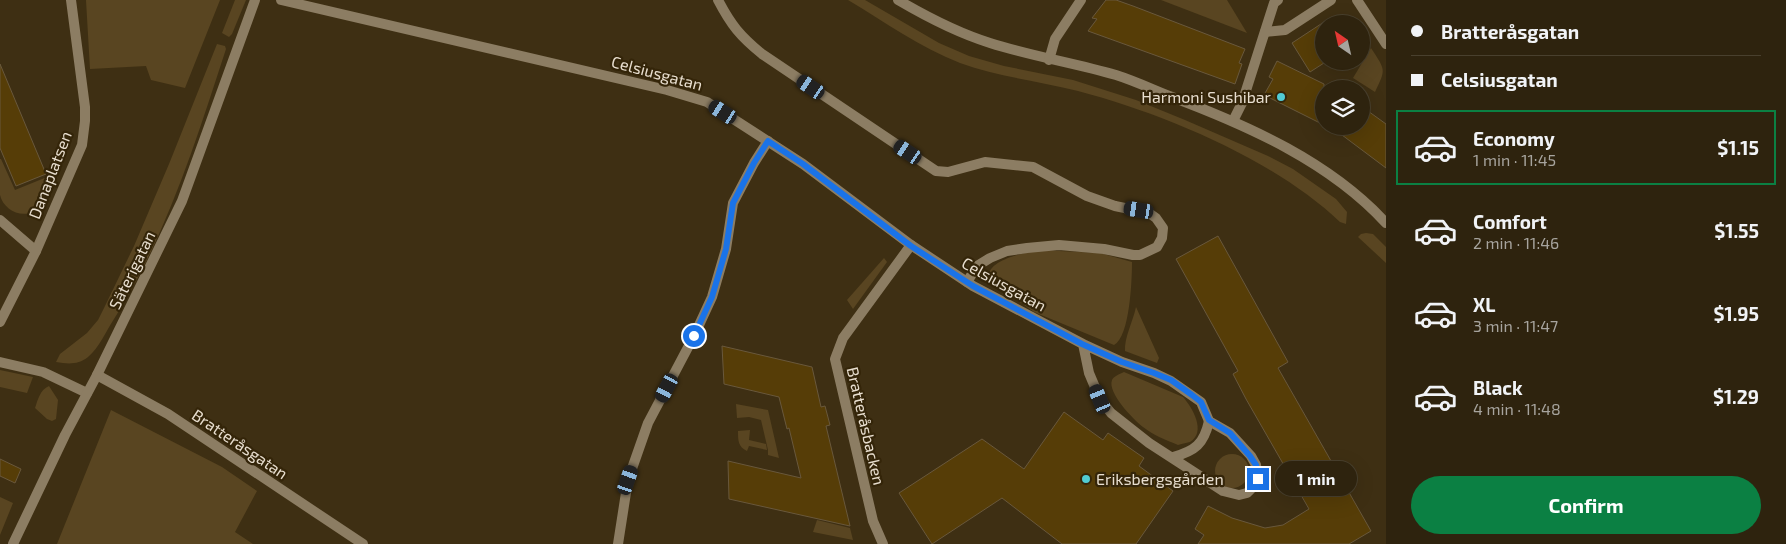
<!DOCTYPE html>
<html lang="en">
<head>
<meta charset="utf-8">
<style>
	:root { --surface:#2e230e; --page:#362b17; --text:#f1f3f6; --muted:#a7a49e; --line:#49402e; --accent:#0b8043 }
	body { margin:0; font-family:"Exo 2",sans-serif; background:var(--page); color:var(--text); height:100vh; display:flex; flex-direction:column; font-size:19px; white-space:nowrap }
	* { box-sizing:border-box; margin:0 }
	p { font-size:16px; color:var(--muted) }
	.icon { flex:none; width:28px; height:28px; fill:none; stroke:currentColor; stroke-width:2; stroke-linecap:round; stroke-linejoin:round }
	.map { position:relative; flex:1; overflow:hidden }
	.side { display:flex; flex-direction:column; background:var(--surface); width:400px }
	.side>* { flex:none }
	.hud { display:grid; align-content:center; height:110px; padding:0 25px; background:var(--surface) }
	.needle { width:32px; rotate:326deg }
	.controls { position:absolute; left:1315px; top:15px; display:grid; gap:10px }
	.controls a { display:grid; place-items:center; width:55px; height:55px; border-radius:50%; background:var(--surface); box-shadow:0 5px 20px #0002,0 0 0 1px var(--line); font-size:25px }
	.end { position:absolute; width:22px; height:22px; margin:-11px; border:6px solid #1a73e8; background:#fff; box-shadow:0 0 0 2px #fff }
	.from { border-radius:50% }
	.bubble { position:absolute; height:35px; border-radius:18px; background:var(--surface); box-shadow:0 5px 20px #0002,0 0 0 1px var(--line); font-size:16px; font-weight:700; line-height:35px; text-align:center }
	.car { position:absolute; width:15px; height:30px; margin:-15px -8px; border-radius:6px; box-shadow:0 0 4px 1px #0007; background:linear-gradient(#222 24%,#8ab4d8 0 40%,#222 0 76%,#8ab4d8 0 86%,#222 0) }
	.hud b { display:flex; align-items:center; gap:18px; height:48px; font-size:19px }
	.hud b+b { border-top:1px solid var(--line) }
	.hud i { width:12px; height:12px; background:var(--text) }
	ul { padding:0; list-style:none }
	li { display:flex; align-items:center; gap:15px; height:75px; margin:0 10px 8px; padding:0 15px; border:2px solid transparent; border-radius:0px }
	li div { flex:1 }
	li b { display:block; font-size:19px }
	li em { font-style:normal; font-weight:700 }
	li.active { border-color:var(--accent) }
	li>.icon { width:45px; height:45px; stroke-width:1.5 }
	.primary-button { display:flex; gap:10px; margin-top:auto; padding:10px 25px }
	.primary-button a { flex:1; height:58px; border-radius:30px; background:var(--accent); color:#fff; font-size:20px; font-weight:700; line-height:58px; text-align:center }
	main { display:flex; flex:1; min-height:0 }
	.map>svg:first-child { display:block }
</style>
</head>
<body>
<main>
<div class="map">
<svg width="1386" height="544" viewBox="0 0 1386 544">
	<rect width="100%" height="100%" fill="#3e2f13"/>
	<!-- green -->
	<g fill="#594521">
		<polygon points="86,0 220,0 185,88 151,80 146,66 90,69"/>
		<polygon points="235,0 246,0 232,34 229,37 222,33"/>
		<path d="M848,0H865L939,43L969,56L1004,66L1073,80L1136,100L1185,120L1268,156L1293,169L1336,199L1347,212L1346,224L1340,222C1275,160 1165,114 1078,91C1039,81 998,77 960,63C921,48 883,21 848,0Z"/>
		<polygon points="1161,0 1227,0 1247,33"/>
		<path d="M217,44L225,46L226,49C196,141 166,237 114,319C106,331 99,348 88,357C78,365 68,364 56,362L60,354L87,333L98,320L105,306L134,246L169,164Z"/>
		<path d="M1371,48C1386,71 1386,69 1375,92L1353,78Z"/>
		<path d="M0,159H1L15,190L47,177L51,184C47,193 42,205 34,211C21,219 3,209 0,195C0,184 0,170 0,159Z"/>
		<polygon points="1366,233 1373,234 1386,247 1386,263 1358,237 1361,234"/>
		<path d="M1039,250L1100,253L1132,262C1132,279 1130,337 1114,345L1034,312L989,280C984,260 1025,253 1039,250Z"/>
		<polygon points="884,258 887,262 853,309 847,300"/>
		<path d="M1136,307L1159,358L1157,363L1125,351C1124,338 1133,321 1136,307Z"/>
		<polygon points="0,370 33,377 27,393 0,387"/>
		<path d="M1124,372L1183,397C1192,407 1207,432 1190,442C1186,443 1181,444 1178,445C1166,440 1153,435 1143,427C1134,420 1107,393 1112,380C1114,376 1120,374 1124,372Z"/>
		<path d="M49,386L58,400L56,419L52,421L47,419L35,408C38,399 40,390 49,386Z"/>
		<polygon points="736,404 768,410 779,458 768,455 768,450 761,420 749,417 737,418"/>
		<polygon points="111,410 222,467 257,491 235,532 253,544 57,544"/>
		<path d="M750,430L749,440L766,444L767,450L749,446L747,451C738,447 738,440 738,431Z"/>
		<circle cx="1232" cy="471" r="17"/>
		<polygon points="0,497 13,503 0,535"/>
		<polygon points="817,520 850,528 853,540 813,532"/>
	</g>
	<!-- building -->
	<g fill="#563d07" stroke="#69583c">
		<polygon points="1106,0 1116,0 1133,6 1245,49 1239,63 1242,64 1235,84 1088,31 1097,19 1092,18"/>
		<polygon points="1324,22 1324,63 1310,72 1292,43"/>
		<polygon points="1277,61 1324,84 1324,125 1264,95 1273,79 1269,77"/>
		<polygon points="0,64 46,174 16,186 0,148"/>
		<polygon points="1361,106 1386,124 1386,168 1330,126 1361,126"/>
		<polygon points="1218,236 1288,362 1278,368 1371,531 1349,544 1198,544 1204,535 1195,529 1208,506 1232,518 1265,528 1283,525 1309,509 1246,399 1233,374 1238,371 1176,259"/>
		<polygon points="722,346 812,367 821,407 825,406 830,425 826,426 850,526 729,499 728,461 801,478 789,428 787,429 779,397 724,384"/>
		<polygon points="1064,412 1103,440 1108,433 1144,458 1139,466 1173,491 1136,544 1062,544 1002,498 932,544 899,493 982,439 1024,469"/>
		<polygon points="0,459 21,469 15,483 0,476"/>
	</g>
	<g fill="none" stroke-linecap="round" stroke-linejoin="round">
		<!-- pedestrian -->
		<polyline stroke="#8c7d63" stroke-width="10" points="1357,0 1386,44"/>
		<!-- minor -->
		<g stroke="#8c7d63" stroke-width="10">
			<polyline points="281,0 667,90 707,102 803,164 911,245 973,286 1083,344 1089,373 1100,399 1111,413 1149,443 1223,491 1239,495 1247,493 1253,487 1258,479 1256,465 1251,456 1230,433 1209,421 1201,402 1171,381 1154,373 1122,362 1083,344"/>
			<path d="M718,0C731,25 740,36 762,54L936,171L948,172L985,162L1033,167L1087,196L1115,206L1149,213L1156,218L1163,228L1162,238L1157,247L1140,255H1133L1104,249L1059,245L1027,248L1007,251L990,258L977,266L967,282"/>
			<path d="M898,0C927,17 958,33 990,43C1031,56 1074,63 1116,75C1135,81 1154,90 1172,97C1249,126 1330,162 1386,223"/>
			<polyline points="1265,32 1285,30 1331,0"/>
			<polyline points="1049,60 1055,39 1081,0"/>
			<polyline points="1233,121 1242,103 1274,3 1278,0"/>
			<polyline points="0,220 36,251"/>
			<polyline points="0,322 36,251 82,145 85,121 85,107 71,0"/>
			<polyline points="0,362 43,372 87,393"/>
			<polyline points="97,375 168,414 363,544"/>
			<path d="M1173,457C1195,451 1204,444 1209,421"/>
			<polyline points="13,544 65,435 97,375 182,201 255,0"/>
			<polyline points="618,544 628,480 648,423 694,336 712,297 726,249 733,203 754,163 768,141"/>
			<polyline points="883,544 873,521 835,359 843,338 911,245"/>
		</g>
	</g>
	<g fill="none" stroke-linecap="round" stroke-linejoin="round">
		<!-- route -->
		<polyline stroke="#1a73e8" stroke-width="6" points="694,336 712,297 726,249 733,203 754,163 768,141 803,164 911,246 973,286 1082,344 1122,362 1154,373 1171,380 1192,395 1201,402 1209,420 1230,433 1250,456 1256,465 1258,479"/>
	</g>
	<!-- markers -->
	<g fill="#51ccd3" stroke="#342509" stroke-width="2">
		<circle cx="1281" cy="97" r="5"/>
		<circle cx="1086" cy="479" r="5"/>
	</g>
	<g text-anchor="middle" stroke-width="4.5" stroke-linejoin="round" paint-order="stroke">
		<!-- street labels -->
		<g font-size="16" fill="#e8decf" stroke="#342509">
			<text transform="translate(657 73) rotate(15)" y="6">Celsiusgatan</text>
			<text transform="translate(50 175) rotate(-69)" y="6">Danaplatsen</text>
			<text transform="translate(132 270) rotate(-64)" y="6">Säterigatan</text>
			<text transform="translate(1004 284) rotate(29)" y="6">Celsiusgatan</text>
			<text transform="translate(866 426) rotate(77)" y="6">Bratteråsbacken</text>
			<text transform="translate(240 444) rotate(34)" y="6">Bratteråsgatan</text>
		</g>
		<!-- poi labels -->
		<g font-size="16" fill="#e8decf" stroke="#342509" text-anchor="end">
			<text x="1271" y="103">Harmoni Sushibar</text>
			<text x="1096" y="485" text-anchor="start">Eriksbergsgården</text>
		</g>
	</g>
</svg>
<div class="controls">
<a><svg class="needle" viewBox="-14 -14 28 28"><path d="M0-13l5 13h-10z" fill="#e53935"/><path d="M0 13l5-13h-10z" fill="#a7a49e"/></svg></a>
<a><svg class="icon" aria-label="layers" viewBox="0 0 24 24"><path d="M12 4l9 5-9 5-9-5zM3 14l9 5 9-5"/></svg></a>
</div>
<i class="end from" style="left:694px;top:336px"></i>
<i class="end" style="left:1258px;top:479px"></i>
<div class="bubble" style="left:1275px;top:461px;width:82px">1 min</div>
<i class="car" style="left:811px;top:87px;rotate:304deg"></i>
<i class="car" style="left:723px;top:112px;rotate:303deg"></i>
<i class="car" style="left:908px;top:152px;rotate:304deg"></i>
<i class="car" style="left:1139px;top:210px;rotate:279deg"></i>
<i class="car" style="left:667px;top:388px;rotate:208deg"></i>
<i class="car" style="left:1100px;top:399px;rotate:337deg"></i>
<i class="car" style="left:628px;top:480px;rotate:19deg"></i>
</div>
<section class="side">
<div class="hud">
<b><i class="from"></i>Bratteråsgatan</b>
<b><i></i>Celsiusgatan</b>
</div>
<ul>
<li class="active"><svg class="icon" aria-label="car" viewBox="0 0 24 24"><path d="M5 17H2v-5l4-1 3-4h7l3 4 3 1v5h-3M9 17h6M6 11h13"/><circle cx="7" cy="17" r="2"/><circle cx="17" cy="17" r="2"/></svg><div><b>Economy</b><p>1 min · 11:45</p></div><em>$1.15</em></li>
<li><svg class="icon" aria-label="car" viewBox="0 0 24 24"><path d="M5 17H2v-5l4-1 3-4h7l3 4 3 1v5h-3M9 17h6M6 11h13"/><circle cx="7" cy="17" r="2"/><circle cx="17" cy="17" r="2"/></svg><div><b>Comfort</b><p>2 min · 11:46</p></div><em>$1.55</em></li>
<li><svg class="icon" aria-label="car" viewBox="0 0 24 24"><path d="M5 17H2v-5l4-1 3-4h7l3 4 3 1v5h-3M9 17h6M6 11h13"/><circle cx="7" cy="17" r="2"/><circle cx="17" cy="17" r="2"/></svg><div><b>XL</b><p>3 min · 11:47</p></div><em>$1.95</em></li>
<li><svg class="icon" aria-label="car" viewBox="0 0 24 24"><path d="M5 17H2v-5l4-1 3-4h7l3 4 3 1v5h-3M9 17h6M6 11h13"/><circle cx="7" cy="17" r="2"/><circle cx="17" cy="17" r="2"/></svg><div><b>Black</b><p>4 min · 11:48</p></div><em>$1.29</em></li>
</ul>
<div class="primary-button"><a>Confirm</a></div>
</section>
</main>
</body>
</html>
